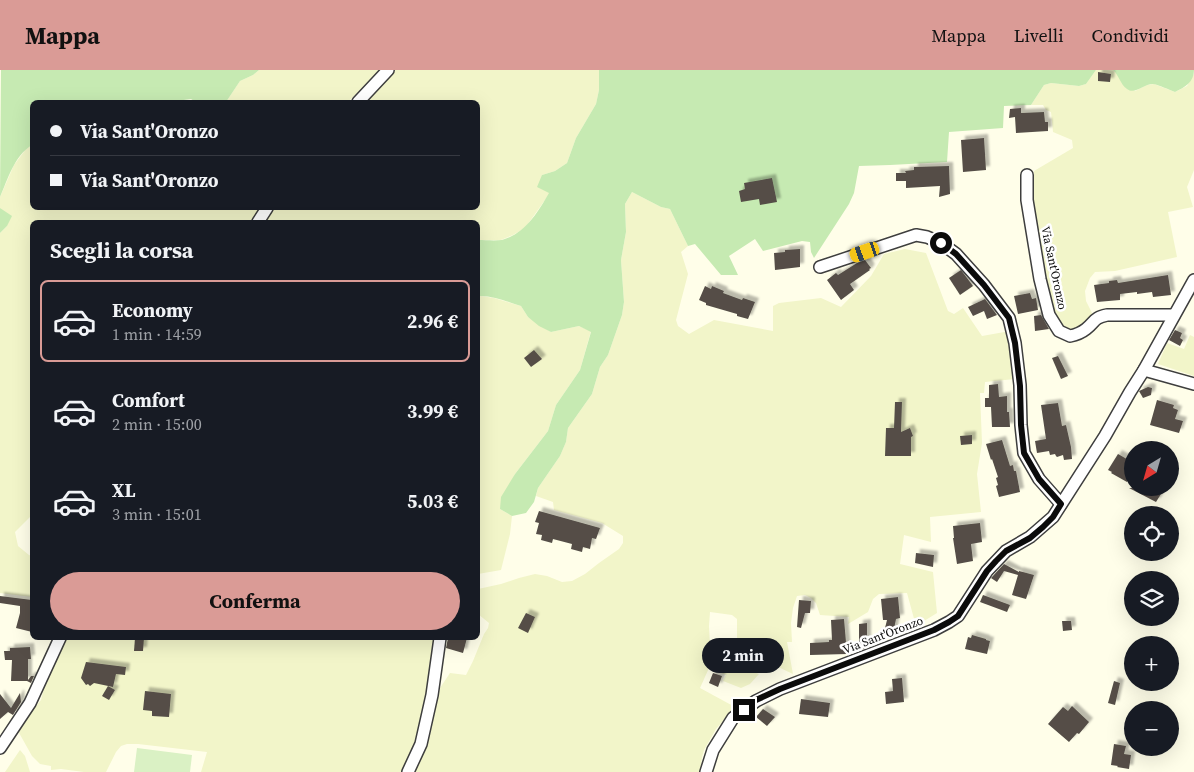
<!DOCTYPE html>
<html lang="it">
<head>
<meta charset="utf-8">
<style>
	:root { --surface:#171b24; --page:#242831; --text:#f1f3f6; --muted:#9ea1a6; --line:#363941; --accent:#da9b96 }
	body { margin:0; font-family:"Source Serif 4",serif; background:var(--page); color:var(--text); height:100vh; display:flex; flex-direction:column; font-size:19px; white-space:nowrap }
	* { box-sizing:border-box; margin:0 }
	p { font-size:16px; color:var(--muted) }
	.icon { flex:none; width:28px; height:28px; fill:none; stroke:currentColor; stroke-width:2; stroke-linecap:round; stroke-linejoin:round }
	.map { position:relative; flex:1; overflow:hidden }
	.drawer { position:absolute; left:30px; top:150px; width:450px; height:420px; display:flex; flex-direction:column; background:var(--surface); border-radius:8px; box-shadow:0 5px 20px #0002 }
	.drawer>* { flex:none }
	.hud { position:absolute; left:30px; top:30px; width:450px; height:110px; border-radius:8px; box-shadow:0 5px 20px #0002; display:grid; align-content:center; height:110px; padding:0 20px; background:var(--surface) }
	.needle { width:32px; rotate:217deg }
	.tools { position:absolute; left:1124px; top:371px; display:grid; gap:10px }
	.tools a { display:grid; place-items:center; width:55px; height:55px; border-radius:50%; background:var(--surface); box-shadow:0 5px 20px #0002; font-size:25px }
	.end { position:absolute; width:22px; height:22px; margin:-11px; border:6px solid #0b0b0b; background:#fff; box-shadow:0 0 0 2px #fff }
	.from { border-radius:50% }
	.bubble { position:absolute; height:35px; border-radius:18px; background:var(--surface); box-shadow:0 5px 20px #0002; font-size:16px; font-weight:700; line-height:35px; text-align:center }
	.car { position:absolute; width:15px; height:30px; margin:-15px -8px; border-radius:6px; box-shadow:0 0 4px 1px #0007; background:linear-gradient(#f5c518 24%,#345 0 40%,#f5c518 0 76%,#345 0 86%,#f5c518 0) }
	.hud b { display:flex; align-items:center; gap:18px; height:48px; font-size:19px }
	.hud b+b { border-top:1px solid var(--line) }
	.hud i { width:12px; height:12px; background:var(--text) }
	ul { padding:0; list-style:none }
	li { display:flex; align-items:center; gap:15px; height:82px; margin:0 10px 8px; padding:0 10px; border:2px solid transparent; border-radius:8px }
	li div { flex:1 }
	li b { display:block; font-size:19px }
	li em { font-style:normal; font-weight:700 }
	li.current { border-color:var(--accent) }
	li>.icon { width:45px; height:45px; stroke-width:1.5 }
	h2 { padding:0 20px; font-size:22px; line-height:60px }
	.button { display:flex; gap:10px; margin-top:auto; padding:10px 20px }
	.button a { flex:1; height:58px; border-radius:30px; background:var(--accent); color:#111; font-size:20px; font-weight:700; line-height:58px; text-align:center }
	header { display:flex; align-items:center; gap:30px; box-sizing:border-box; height:70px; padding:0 25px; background:var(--accent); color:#111 }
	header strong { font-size:24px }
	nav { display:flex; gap:28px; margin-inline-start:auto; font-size:18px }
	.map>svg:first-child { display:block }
</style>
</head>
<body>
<header>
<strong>Mappa</strong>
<nav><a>Mappa</a><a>Livelli</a><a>Condividi</a></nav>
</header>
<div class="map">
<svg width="1194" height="702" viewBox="0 0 1194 702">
	<defs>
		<filter id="shadow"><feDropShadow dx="4" dy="-4" stdDeviation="1" flood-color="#0004"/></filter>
	</defs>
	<rect width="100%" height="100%" fill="#fffee9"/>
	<!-- farmland -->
	<g fill="#f2f5c9">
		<polygon points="259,0 379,0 348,32 226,32 240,11 253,5"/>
		<polygon points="392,0 599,0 599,20 596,34 576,68 567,93 555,101 542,105 550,123 525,158 513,165 501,170 478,170 478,152 262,152 271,138 478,138 478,32 362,32"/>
		<polygon points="1096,0 1113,0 1135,21 1147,15 1154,14 1175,22 1187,16 1194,4 1194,100 1187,117 1193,137 1168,142 1177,187 1115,201 1095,202 1090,208 1085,221 1086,231 1094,247 1076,263 1060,255 1055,246 1049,224 1037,163 1033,119 1034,101 1073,78 1072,70 1053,62 1051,42 1046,40 1043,35 1031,35 1044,15 1051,13 1079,16 1086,14"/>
		<polygon points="32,75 32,138 260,138 250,152 32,152 32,445 15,462 18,476 29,485 32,486 32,527 0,523 0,163 7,156 0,138 0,127 14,95 26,79"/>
		<polygon points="632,122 661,137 670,139 688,176 681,182 688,204 676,250 678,256 689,264 714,250 773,261 773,236 779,233 821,228 841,237 871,206 884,184 905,179 926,183 948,241 954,244 963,238 982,266 1010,261 1015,309 985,312 984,323 980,323 982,373 977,404 981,442 930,447 931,472 904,465 900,494 933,502 937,543 916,556 907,523 879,524 873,529 868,542 848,554 849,547 820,545 816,533 811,528 805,525 797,526 793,538 791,553 792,572 787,572 793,604 748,583 739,581 737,574 737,549 732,545 710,542 709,556 710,576 716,585 727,592 759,604 750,614 741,618 723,611 726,605 709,598 700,618 735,637 716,659 704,680 702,687 700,702 415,702 429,669 440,618 450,603 466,605 473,591 484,564 488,558 489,553 478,544 478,519 501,514 519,508 535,504 547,506 562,512 572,511 585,504 599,493 619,479 623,473 623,466 602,453 554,440 553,432 536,426 538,418 560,386 566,372 568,358 592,324 600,297 608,285 622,245 624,232 621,190 626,162 625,134"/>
		<polygon points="478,226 481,226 494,228 521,236 528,247 551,262 579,256 591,261 580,300 556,335 548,361 515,404 500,439 512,446 510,464 501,500 478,504"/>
		<polygon points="1190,265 1194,267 1194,306 1158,294 1167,273 1184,279"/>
		<polygon points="65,568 436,568 418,674 406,702 201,702 207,682 138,674 127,674 121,676 116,682 106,702 84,702 61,699 51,700 51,696 40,694 32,686 18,661 22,653 41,630 44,618"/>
		<polygon points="20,680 25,686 30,702 5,702"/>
	</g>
	<!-- green -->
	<g fill="#c6eab2">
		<path d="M1,0H259L253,5L240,11L226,32H196L191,29L169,32H32V75C14,86 8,109 0,127Z"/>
		<path d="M599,0H1096L1086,14L1079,16L1051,13L1044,15L1031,35L1004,36L1003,58L949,62L947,92L890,95L859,96L854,123L849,134L814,188L811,182L810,172L802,171L763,181L755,169L729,186L738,205H721L695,174L688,176L670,139L661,137L632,122L625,134L626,162L621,190L624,232L622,245L608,285L600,297L592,324L568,358L566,372L560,386L538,418L534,432L526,443L512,446L500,439L501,427L515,404L548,361L556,335L580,300L591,262L579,256L551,262L539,256L528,247L521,236C508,232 492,225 478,226V170C485,170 494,171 502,170C525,164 538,142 549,123L537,117L542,105L555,101L567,93L576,68L596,34L599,20Z"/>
		<path d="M1113,0H1194C1194,12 1185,17 1175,22C1169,20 1160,15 1153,14C1143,14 1135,25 1127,19C1120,14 1119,5 1113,0Z"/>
		<polygon points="0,138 12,146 7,156 0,163"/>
	</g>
	<!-- pitch -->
	<polygon fill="#daf1c4" points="137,678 192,685 190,702 134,702"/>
	<!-- building -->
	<g fill="#544e47" filter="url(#shadow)">
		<polygon points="1098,2 1111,4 1110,12 1098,11"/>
		<polygon points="1021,38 1021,43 1044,42 1045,52 1048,52 1048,61 1016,63 1015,47 1009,48 1010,39"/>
		<polygon points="984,68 986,100 963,102 961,70"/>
		<polygon points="949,96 950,124 939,127 940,116 906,118 906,111 896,111 896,103 906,103 905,101 914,100 914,97"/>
		<polygon points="772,108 777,132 760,135 759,129 741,132 739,121 745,119 744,113"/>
		<polygon points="800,179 800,197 775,200 774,183 785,182 785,180"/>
		<polygon points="865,190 871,198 869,199 870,200 850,214 854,220 841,230 827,210 836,203 838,205 857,193"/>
		<polygon points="961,200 973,216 960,225 949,208"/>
		<polygon points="1168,205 1171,225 1153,227 1152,222 1137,224 1137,222 1120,224 1120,230 1097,232 1094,215 1109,213 1109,211 1117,210 1118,213"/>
		<polygon points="705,216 711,219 712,216 724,221 723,223 742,230 743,228 755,232 748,249 737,246 737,244 706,235 706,233 699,230"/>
		<polygon points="1030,223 1032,229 1036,228 1038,240 1018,244 1014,226"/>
		<polygon points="985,229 997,245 987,249 984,241 973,246 968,237"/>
		<polygon points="1041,245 1049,259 1035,261 1034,246"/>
		<polygon points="1175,260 1182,263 1180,268 1183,270 1180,276 1169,270"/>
		<polygon points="534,280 542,289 531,297 524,288"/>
		<polygon points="1058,286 1068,306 1061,309 1052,288"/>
		<polygon points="998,314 999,327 1007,326 1007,342 1009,342 1010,357 992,357 991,337 985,337 985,328 989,328 989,315"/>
		<polygon points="1148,317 1152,318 1151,325 1143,328 1139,321"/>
		<polygon points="1157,330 1174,335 1173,338 1178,340 1175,349 1183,351 1179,363 1150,355"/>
		<polygon points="895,332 902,332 901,362 910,358 913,366 911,367 911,386 885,386 886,358 894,358"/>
		<polygon points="1058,333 1062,356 1066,355 1071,377 1072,389 1064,390 1063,385 1057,387 1056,386 1055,384 1050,385 1049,381 1037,383 1035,371 1046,369 1041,335"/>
		<polygon points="972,365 972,374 961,375 960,366"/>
		<polygon points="1002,370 1010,396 1013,395 1014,401 1016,401 1020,422 999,427 996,416 998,415 996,408 998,407 992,389 991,390 986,374"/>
		<polygon points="1118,384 1132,392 1132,402 1127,412 1111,403 1112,402 1108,400"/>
		<polygon points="1129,418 1150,418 1161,424 1156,432"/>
		<polygon points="539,441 600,458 596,469 592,468 590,479 583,477 582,482 571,479 572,474 553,469 552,473 541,470 542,465 536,464 539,453 535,452"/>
		<polygon points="980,453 982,472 971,474 973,491 957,494 953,468 954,468 953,456"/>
		<polygon points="916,483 934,485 933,497 915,493"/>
		<polygon points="1004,494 1019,502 1019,501 1034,505 1026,529 1012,525 1018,505 1004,501 997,512 991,508"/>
		<polygon points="983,525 1010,535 1007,542 980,532"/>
		<polygon points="0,526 32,530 32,562 16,558 20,543 20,536 0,533"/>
		<polygon points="898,527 900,548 896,549 893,564 884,562 887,550 883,550 881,529"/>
		<polygon points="799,530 811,531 810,543 805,543 801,558 797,557"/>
		<polygon points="526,543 535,547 528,563 518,558"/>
		<polygon points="844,549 847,584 810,585 810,573 829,572 829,570 832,570 831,550"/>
		<polygon points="1062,551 1071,551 1072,560 1063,561"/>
		<polygon points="867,553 867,577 859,581 859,554"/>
		<polygon points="972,565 986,569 986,570 990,571 987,584 965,579 968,567 971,568"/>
		<polygon points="135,568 144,568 143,581 134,581"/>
		<polygon points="448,568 467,568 463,583 446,578"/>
		<polygon points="30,577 31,589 28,589 28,610 31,606 34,606 31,613 27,611 11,611 12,590 5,590 4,581 10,581 10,578"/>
		<polygon points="86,592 126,597 125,605 116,604 113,617 94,613 90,616 88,614 86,615 81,608"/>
		<polygon points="713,603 722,606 718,617 709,613"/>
		<polygon points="902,608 904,632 886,634 885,622 893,621 892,609"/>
		<polygon points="1114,611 1120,613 1115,635 1108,633"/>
		<polygon points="108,616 115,620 109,630 102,626"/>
		<polygon points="145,621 171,624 169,647 152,646 152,641 143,640"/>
		<polygon points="20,623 21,632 13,645 8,642 0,649 0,624 11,638"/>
		<polygon points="801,629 830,633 828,647 799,644"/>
		<polygon points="1072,636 1089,652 1079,664 1077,663 1069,672 1048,654 1063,637 1068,641"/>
		<polygon points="763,639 775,647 767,656 756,647"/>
		<polygon points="1114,674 1126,676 1124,684 1131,685 1129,699 1117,697 1118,696 1111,695"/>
	</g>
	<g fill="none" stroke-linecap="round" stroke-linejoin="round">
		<defs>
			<g id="minor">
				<polyline points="358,32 388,0"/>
				<path d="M1027,105V130L1040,209L1049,245L1059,261L1070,266C1075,265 1081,263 1086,259C1096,251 1093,248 1107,245H1174"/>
				<polyline points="258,152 267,138"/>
				<polyline points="820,197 916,165 927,167 941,173 956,184 984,215 1009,248 1015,273 1020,315 1021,355 1024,383 1039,409 1061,434"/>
				<polyline points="1144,300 1194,314"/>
				<polyline points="0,678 30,633 60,568"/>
				<polyline points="408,702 421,674 432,625 440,568"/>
				<polyline points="706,702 713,680 733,648 756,631 780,619 934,560 949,552 958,546 987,501 1006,481 1030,467 1053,447 1105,366 1130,322 1144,300 1194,210"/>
			</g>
		</defs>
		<!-- minor casing -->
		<use href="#minor" stroke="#3e3e3e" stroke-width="14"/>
		<!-- minor -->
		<use href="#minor" stroke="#fff" stroke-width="11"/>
	</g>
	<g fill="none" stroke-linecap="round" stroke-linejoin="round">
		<!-- route -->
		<polyline stroke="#0b0b0b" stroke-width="6" points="744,640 756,630 780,619 934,560 949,552 958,546 987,501 996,491 1006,481 1030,468 1043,457 1053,447 1061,434 1039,409 1024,383 1021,355 1020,316 1015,273 1009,248 984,215 956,184 941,173"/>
	</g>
	<g text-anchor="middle" stroke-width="5" stroke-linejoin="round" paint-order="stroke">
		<!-- street labels -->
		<g font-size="12" fill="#0b0b0b" stroke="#fff">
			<text transform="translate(1054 198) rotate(78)" y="4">Via Sant'Oronzo</text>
			<text transform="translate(883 565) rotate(-21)" y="4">Via Sant'Oronzo</text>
		</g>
	</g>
</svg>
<div class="tools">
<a><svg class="needle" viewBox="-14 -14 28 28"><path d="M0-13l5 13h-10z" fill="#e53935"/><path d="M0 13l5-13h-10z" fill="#9ea1a6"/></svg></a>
<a><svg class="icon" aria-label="locate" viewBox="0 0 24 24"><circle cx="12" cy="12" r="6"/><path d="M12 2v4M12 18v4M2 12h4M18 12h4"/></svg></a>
<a><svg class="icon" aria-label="layers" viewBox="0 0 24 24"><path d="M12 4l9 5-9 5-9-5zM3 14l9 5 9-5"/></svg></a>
<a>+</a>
<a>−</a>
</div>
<i class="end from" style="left:941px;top:173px"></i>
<i class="end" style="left:744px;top:640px"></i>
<div class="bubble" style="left:702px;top:568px;width:82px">2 min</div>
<i class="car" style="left:865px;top:182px;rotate:251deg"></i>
<div class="hud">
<b><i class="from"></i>Via Sant'Oronzo</b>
<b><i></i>Via Sant'Oronzo</b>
</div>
<section class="drawer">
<h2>Scegli la corsa</h2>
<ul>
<li class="current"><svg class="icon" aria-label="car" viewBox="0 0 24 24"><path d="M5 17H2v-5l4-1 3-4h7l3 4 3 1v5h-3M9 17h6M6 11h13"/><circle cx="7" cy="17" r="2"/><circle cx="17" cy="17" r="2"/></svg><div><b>Economy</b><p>1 min · 14:59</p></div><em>2.96 €</em></li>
<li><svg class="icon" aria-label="car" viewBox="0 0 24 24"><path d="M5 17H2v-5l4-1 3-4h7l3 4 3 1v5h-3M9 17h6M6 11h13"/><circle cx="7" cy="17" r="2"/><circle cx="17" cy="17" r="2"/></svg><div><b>Comfort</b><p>2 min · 15:00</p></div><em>3.99 €</em></li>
<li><svg class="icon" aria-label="car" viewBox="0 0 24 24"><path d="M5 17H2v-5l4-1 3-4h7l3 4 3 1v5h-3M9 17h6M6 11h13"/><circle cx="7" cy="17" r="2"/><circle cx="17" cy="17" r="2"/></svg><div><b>XL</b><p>3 min · 15:01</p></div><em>5.03 €</em></li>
</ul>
<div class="button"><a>Conferma</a></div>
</section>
</div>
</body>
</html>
